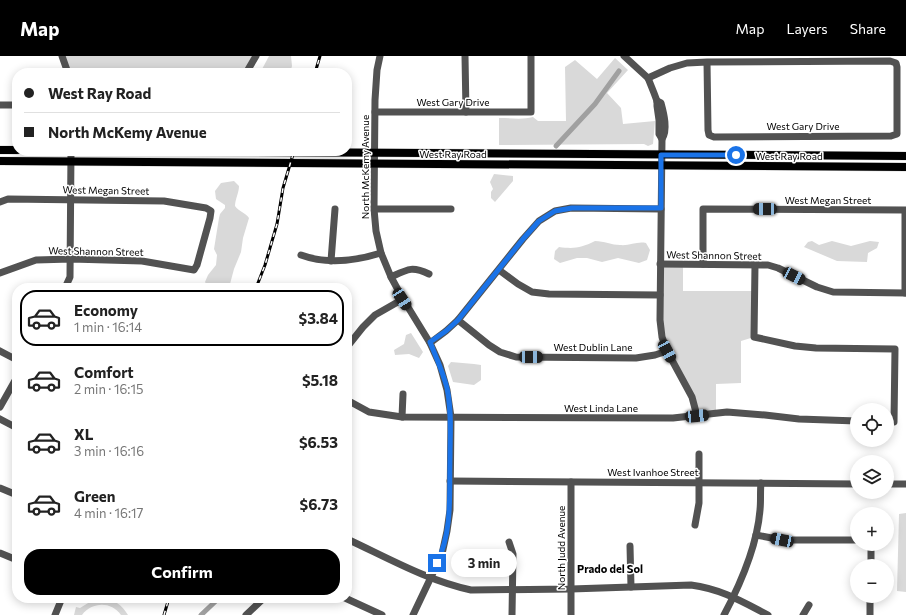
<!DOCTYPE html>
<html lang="en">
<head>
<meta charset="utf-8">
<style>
	:root { --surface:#fff; --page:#f2f2f2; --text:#222; --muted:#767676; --line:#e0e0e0; --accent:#000 }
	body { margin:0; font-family:Commissioner,sans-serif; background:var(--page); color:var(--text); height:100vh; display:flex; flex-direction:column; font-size:15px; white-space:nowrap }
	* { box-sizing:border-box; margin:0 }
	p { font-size:13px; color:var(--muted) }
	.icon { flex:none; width:22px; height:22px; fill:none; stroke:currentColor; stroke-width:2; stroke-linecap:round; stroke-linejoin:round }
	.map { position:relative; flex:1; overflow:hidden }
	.drawer { position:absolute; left:12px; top:227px; width:340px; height:320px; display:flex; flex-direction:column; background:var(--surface); border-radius:16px; box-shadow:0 2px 10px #0003 }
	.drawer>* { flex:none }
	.top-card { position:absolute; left:12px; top:12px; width:340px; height:88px; border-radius:16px; box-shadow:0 2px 10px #0003; display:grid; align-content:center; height:88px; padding:0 12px; background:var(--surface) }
	.buttons { position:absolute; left:850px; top:347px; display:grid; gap:8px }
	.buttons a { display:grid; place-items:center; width:44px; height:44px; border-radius:50%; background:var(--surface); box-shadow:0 2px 10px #0003; font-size:20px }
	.end { position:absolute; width:18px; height:18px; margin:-9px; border:5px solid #1a73e8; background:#fff; box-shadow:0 0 0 2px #fff }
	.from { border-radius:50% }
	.bubble { position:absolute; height:28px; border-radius:14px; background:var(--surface); box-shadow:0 2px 10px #0003; font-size:13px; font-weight:700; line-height:28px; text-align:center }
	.car { position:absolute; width:12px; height:24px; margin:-12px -6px; border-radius:5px; box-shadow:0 0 3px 1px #0007; background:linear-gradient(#222 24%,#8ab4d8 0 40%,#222 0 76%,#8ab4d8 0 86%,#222 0) }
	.top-card b { display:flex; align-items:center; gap:14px; height:38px; font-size:15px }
	.top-card b+b { border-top:1px solid var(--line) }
	.top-card i { width:10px; height:10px; background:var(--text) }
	ul { padding:7px 0 0; list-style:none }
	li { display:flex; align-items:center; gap:12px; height:56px; margin:0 8px 6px; padding:0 4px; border:2px solid transparent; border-radius:16px }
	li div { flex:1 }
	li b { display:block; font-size:15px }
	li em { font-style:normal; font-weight:700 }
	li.selected { border-color:var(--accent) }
	li>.icon { width:36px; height:36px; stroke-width:1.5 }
	.action { display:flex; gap:8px; margin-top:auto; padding:8px 12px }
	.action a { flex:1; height:46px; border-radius:16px; background:var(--accent); color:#fff; font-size:16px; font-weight:700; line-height:46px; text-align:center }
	header { display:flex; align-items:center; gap:24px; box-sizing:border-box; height:56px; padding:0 20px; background:var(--accent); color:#fff }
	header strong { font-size:19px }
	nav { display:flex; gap:22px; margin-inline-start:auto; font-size:14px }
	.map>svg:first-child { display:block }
</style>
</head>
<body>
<header>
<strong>Map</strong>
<nav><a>Map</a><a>Layers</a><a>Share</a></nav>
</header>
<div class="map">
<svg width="906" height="559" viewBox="0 0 906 559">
	<rect width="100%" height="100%" fill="#fff"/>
	<!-- green -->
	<g fill="#d9d9d9">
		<polygon points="62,0 256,0 246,17 198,17 197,16 191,17 68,17"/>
		<polygon points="269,0 291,0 292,10 290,17 260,17"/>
		<path d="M615,2L628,14L607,37L621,52L623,68L655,65L653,88L648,90L644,88L499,89V62C511,62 522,64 533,61L538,65H566L565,11L575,4L597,23Z"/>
		<polygon points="494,118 513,120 513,125 495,146 491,142 491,136 493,133 490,126"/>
		<path d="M234,125L239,130C239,137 235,143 235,150C239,156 245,156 249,162L243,182L241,196L234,213L230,228L226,232H209L205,226L208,219L216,209L217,199L214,193L219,162L220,158L225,152V149L216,143L215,135L221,127Z"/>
		<path d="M595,185C604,185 612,189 620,189C630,190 637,185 646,187L650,194L647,204L639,207L618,202L602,206L587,202H577L560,207L554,203L555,195L559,191C574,193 581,192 595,185Z"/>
		<polygon points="812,185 819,189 832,185 851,190 870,185 879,186 877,192 868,197 867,206 837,205 804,191 808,186"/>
		<polygon points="660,208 683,208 683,235 754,235 754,281 741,285 741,327 716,328 716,358 697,360 662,281"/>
		<polygon points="411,277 423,296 419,302 409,298 395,299 394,294 404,288 406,279"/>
		<polygon points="451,306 474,308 481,309 481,324 474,329 453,326 448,310"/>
		<polygon points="906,457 906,536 897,535 899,458"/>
		<path d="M103,542C114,543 122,549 128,559H121C111,545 92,546 82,559H74L76,551L80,552L93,544Z"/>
	</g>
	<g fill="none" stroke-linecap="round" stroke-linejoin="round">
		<!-- canal -->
		<g stroke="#a0a0a0" stroke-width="5">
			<polyline points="556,90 595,48 619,15"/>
			<polyline points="201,559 219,542"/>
		</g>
		<defs>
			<g id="major">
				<polyline points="0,94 17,94"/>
				<polyline points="110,95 906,100"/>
				<polyline points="0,105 906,111"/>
			</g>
		</defs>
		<!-- major casing -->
		<use href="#major" stroke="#dbdbdb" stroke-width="9"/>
		<!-- minor -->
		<g stroke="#525252" stroke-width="7">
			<polyline points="62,0 68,17"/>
			<polyline points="380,0 377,14 375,44 374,153 376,175 381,197 391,221 403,243 430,287 440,309 447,334 451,361 450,454 447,475 442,498 413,559"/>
			<polyline points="465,0 466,56"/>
			<polyline points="624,0 648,22 654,37 657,45 657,50 659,64 659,78 662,83 660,264 662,281 667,295 692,341 697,360"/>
			<polyline points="246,17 256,0"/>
			<polyline points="648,22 670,12 687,7 707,6 890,5 896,7 897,11 897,78 891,80 714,81 709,79 708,74 707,6"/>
			<path d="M657,45L661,47C664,58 668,74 662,83"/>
			<polyline points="0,49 17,49"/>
			<polyline points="375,56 531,56 531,0"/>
			<polyline points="0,146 8,143 164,145 206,152 211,155 210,162 197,209 194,214 142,205 71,203 36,204 0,217"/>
			<polyline points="374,153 451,153"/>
			<path d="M301,199C328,209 355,205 381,197"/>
			<polyline points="331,205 335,153"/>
			<polyline points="660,208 768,209 778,212 817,231 833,236 906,237"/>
			<polyline points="703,208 703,153 905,154 905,237"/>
			<polyline points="755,209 754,281 795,290 816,292 895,293 894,366 887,365"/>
			<polyline points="499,214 518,228 532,236 549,238 660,239"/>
			<path d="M391,221C408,213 412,210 429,218"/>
			<polyline points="65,232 70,221 71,95"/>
			<polyline points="458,264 489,289 500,296 516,301 636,302 655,299 667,295"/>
			<polyline points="430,287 446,275 458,264 523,183 539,165 555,155 571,152 661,153"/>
			<polyline points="347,291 363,271 375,259 403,243"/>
			<polyline points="0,295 17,304"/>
			<polyline points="347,344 369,356 402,361 673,362 727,356 765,359 799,363 857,365"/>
			<polyline points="0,351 17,321"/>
			<polyline points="402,361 403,338"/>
			<polyline points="0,363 17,372"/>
			<polyline points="450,425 857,428"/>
			<polyline points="887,428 906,428"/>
			<polyline points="0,432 17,439"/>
			<polyline points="695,469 699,447 699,398"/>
			<polyline points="756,479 782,484 857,484"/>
			<path d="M347,483C386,501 428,525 471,534L571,533L691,529C721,533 741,545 768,559"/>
			<polyline points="509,486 513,498 512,559"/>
			<polyline points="630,490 631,531"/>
			<polyline points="0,497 17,504"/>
			<polyline points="871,510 871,488"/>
			<polyline points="345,542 382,559"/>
			<polyline points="55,559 62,542"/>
			<polyline points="246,559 264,542"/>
			<polyline points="571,559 571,426"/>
			<path d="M724,559C741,527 757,491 760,454C761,445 760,436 761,427"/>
			<polyline points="803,559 809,549"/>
			<polyline points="870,559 870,540"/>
		</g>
		<!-- major -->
		<use href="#major" stroke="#000" stroke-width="8"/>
		<defs>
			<g id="rail">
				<polyline points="315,17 320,0"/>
				<polyline points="256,232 265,209 277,168 283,132 294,95"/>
				<polyline points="164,559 169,542"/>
			</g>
		</defs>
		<!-- rail casing -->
		<use href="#rail" stroke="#000" stroke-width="3"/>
		<!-- rail -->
		<use href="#rail" stroke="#fff" stroke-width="1.5" stroke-dasharray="4.5" stroke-linecap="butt"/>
	</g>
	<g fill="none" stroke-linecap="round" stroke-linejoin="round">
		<!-- route -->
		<path stroke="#1a73e8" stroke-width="5" d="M437,507C453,474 449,437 450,402C450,379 452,355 447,332C443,316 436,301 430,286L446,275L458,264L523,183L539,165L555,155L572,152H661V99H736"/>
	</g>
	<g text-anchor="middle" stroke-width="3" stroke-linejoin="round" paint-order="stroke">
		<!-- street labels -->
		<g font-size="10" fill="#000" stroke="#fff">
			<text x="453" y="50">West Gary Drive</text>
			<text x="803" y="74">West Gary Drive</text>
			<text x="453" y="102">West Ray Road</text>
			<text x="789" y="104">West Ray Road</text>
			<text transform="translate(365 111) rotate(-90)" y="4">North McKemy Avenue</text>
			<text transform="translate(106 134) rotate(1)" y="4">West Megan Street</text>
			<text x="828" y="148">West Megan Street</text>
			<text transform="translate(96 195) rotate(1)" y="4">West Shannon Street</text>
			<text transform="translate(714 199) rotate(1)" y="4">West Shannon Street</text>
			<text x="593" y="295">West Dublin Lane</text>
			<text x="601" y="356">West Linda Lane</text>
			<text x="653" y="420">West Ivanhoe Street</text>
			<text transform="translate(561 492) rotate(-90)" y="4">North Judd Avenue</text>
		</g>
		<!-- neighbourhood labels -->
		<g font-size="11" font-weight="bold" fill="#000" stroke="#fff">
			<text x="610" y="517">Prado del Sol</text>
		</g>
	</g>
</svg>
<div class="buttons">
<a><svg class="icon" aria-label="locate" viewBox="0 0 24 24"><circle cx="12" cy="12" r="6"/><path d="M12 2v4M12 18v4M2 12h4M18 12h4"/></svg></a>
<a><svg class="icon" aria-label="layers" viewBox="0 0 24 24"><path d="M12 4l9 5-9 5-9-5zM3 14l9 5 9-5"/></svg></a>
<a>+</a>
<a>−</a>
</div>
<i class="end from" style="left:736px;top:99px"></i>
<i class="end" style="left:437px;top:507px"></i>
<div class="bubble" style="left:451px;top:493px;width:66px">3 min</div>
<i class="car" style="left:765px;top:153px;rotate:270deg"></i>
<i class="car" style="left:794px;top:220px;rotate:117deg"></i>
<i class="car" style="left:402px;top:243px;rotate:147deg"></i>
<i class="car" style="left:667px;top:295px;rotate:152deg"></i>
<i class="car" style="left:531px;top:301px;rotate:91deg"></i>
<i class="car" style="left:697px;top:360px;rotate:84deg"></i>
<i class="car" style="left:782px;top:484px;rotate:282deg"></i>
<div class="top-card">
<b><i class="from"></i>West Ray Road</b>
<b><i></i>North McKemy Avenue</b>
</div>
<section class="drawer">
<ul>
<li class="selected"><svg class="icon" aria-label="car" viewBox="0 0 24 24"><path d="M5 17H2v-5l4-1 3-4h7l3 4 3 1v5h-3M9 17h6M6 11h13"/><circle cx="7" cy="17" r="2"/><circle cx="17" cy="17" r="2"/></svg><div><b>Economy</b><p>1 min · 16:14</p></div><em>$3.84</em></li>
<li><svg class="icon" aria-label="car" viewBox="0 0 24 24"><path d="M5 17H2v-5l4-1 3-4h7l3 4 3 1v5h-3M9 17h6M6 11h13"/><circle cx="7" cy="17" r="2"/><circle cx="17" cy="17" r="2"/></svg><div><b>Comfort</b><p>2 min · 16:15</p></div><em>$5.18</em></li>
<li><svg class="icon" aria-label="car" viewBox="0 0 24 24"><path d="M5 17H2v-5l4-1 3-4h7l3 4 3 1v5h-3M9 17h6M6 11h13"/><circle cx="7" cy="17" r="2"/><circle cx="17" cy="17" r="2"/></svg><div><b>XL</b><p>3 min · 16:16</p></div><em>$6.53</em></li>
<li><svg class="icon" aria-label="car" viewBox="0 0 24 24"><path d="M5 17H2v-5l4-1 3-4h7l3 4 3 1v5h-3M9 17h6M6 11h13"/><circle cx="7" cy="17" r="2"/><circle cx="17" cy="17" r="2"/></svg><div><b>Green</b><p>4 min · 16:17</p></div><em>$6.73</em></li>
</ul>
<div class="action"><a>Confirm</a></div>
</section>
</div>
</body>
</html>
